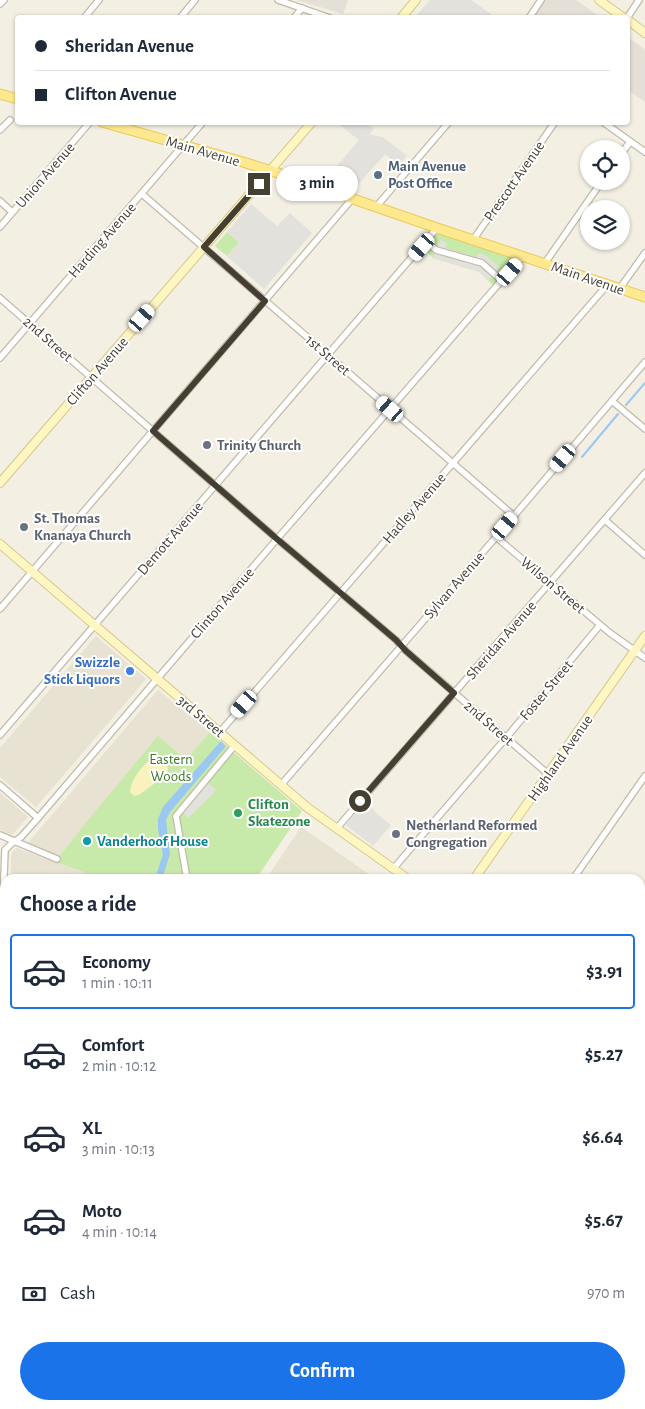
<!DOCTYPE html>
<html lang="en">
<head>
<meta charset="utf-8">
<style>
	:root { --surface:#fff; --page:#f6f6f7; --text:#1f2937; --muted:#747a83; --line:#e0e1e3; --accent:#1a73e8 }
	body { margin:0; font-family:"Alegreya Sans",sans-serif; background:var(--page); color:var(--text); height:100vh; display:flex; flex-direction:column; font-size:19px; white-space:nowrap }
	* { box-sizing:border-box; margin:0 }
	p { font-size:16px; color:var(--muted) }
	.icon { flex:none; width:28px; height:28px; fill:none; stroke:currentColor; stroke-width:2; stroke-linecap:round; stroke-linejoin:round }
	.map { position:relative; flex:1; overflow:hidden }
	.sheet { position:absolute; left:0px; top:874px; width:645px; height:536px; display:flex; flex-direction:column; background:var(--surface); border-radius:15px 15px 0 0; box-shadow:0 1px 4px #0004 }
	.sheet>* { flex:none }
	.top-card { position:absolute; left:15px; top:15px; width:615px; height:110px; border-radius:5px; box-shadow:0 1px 4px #0004; display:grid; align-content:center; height:110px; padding:0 20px; background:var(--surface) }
	.fabs { position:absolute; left:580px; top:140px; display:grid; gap:10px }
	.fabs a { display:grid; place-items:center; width:50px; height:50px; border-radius:50%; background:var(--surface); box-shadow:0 1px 4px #0004; font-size:25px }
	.end { position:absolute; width:22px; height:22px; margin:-11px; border:6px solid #453f33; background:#fff; box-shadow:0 0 0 2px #fff }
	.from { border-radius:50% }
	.bubble { position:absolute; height:35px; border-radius:18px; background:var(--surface); box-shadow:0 1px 4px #0004; font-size:16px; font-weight:700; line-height:35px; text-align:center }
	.car { position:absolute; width:15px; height:30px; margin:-15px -8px; border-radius:6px; box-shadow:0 0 4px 1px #0007; background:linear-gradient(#fff 24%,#345 0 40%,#fff 0 76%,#345 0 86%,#fff 0) }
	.top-card b { display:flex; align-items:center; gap:18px; height:48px; font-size:19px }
	.top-card b+b { border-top:1px solid var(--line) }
	.top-card i { width:12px; height:12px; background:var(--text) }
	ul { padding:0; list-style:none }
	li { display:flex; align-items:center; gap:15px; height:75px; margin:0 10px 8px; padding:0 10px; border:2px solid transparent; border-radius:5px }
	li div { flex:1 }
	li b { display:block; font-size:19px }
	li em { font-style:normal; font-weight:700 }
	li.active { border-color:var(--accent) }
	li>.icon { width:45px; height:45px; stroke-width:1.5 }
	h2 { padding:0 20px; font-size:22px; line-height:60px }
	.pay { display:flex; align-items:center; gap:12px; height:55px; padding:0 20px; font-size:19px }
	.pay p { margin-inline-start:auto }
	.action { display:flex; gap:10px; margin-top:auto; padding:10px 20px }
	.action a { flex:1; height:58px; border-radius:30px; background:var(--accent); color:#fff; font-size:20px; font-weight:700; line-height:58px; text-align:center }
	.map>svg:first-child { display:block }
</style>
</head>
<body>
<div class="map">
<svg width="645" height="1409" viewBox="0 0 645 1409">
	<rect width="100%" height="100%" fill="#f3efe3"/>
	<!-- residential -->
	<g fill="#e7e2d1">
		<polygon points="96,636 146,679 36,807 0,777 0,748"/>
		<polygon points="158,690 210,732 186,760 55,862 86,872 83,879 11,879 11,856 13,851 17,848 54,862 59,856 28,843"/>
		<polygon points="0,793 28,817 12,835 0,830"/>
		<polygon points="301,827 376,879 266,879"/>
	</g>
	<!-- industrial -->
	<g fill="#e4e0d8">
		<polygon points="296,0 348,0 343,14"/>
		<polygon points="543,0 576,0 600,17 529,18"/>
		<polygon points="628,37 645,50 645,102 628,90"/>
		<polygon points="0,1180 5,1180 5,1405 640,1405 640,1391 645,1392 645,1409 0,1409"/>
	</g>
	<!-- green -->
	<g fill="#c7e9a9">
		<polygon points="437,228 522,257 496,288 479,272 433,258 422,247"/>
		<polygon points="227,232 239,242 227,256 215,246"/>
		<polygon points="210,732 302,811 256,879 83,879 85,872 55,862 85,824 158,736 186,760"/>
		<polygon points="5,1035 5,1175 0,1175 0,1092"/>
		<polygon points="5,1272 5,1317 4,1318 5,1319 5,1328 0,1328 0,1277"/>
	</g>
	<!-- sand -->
	<path fill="#faf2bc" d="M157,756L164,761L168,768L167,774L139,795L134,796L130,792C130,780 146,759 157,756Z"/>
	<!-- parking -->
	<g fill="#e3e1dc">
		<polygon points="430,0 471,0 491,14 489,18 415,17"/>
		<polygon points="337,123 366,123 374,129 370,133 372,135 383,137 407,156 398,165 385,154 354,189 334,181 336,176 331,173 359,140"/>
		<polygon points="251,204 277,226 290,213 312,233 264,289 227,256 239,242 227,232"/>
		<polygon points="440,240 447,243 446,248 476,257 479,253 485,255 500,267 488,281 479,272 433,258"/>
		<polygon points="206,781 216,790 214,793 188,818 181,811"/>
		<polygon points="366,801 378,815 391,825 373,846 346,825"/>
	</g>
	<!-- water -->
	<polygon fill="#9bc7f3" points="221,741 226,746 170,812 166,820 170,854 162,879 155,879 163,854 158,829 158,819 163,807"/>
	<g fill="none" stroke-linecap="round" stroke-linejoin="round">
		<!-- stream -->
		<g stroke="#9bc7f3" stroke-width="2">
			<polyline points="626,405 645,383"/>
			<polyline points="582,457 618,414"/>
			<polyline points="0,1297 5,1293"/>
		</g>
		<defs>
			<g id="street">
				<polyline points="278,0 330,18"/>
				<polyline points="0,4 4,0"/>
				<polyline points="84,18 99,0"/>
				<polyline points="180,18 195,0"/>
				<polyline points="294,18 302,8"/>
				<polyline points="529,18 541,0"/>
				<polyline points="627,18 639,0"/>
				<polyline points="603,122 645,152"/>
				<polyline points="0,130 10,120"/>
				<polyline points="621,154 630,142"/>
				<polyline points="142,194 514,516"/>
				<polyline points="0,201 12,212"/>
				<polyline points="376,207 449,122"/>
				<polyline points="0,227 90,122"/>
				<polyline points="473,240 555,122"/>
				<polyline points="426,241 436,250 482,263 502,281"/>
				<polyline points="545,263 602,181"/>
				<polyline points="620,288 645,253"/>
				<polyline points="0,298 277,539 396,640 406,651 548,774"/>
				<polyline points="0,358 203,122"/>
				<polyline points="612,401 645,429"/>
				<polyline points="605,520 645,555"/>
				<polyline points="496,537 610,633 645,658"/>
				<polyline points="0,609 352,199"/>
				<polyline points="220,732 608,284"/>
				<polyline points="0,735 437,228"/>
				<polyline points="0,785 38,818"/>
				<polyline points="281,785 496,537 645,362"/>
				<polyline points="337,828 645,473"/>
				<polyline points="0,835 57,859"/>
				<polyline points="393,869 506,738 600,625"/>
				<polyline points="187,879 176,816 235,745"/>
				<polyline points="573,879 645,776"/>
				<polyline points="640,964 645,957"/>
				<polyline points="0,980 5,850 11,844 21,837 38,818 277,539 522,257"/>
				<polyline points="640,1047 645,1047"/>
				<polyline points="640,1126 645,1126"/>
				<polyline points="0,1383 5,1383"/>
				<polyline points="640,1391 645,1391"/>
			</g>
			<g id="secondary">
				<polyline points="599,0 624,18"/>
				<polyline points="401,18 416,0"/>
				<polyline points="628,20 645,33"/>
				<polyline points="0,483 312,122"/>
				<polyline points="0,544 308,808 408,879"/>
				<polyline points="474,879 645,636"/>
			</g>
			<g id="primary">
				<polyline points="0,94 18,99"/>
				<polyline points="102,122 243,162 284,175 437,228 645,297"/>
				<polyline points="0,1175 5,1175"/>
				<polyline points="640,1204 645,1204"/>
			</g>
		</defs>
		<!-- street casing -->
		<use href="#street" stroke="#c1bba8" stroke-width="8"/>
		<!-- secondary casing -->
		<use href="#secondary" stroke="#d5c990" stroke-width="10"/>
		<!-- primary casing -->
		<use href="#primary" stroke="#e9cb5a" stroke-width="11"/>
		<!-- street -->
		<use href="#street" stroke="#fff" stroke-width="5.5"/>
		<!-- secondary -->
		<use href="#secondary" stroke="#fff6c1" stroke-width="8"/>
		<!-- primary -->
		<use href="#primary" stroke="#ffe990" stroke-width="9"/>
		<defs>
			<polyline id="rail" points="120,1405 122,1409"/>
		</defs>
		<!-- rail casing -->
		<use href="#rail" stroke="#949494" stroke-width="4"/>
		<!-- rail -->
		<use href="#rail" stroke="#fff" stroke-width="2" stroke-dasharray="5.5" stroke-linecap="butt"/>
	</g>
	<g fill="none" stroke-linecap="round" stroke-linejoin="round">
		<!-- route -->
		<polyline stroke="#453f33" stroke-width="6" points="259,184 204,247 265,301 153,431 277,539 396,640 406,651 454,693 360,801"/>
	</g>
	<!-- markers -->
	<circle fill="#5c6f8a" stroke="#fff" stroke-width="2" cx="378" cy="175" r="5"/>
	<g fill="#6b7280" stroke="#fff" stroke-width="2">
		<circle cx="207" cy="445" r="5"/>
		<circle cx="24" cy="527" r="5"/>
		<circle cx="396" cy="834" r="5"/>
	</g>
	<circle fill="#3f7fe0" stroke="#fff" stroke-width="2" cx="130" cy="671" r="5"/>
	<circle fill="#2e9e5b" stroke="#fff" stroke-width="2" cx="238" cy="813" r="5"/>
	<circle fill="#0f9aa8" stroke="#fff" stroke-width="2" cx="87" cy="841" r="5"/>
	<g text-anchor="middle" stroke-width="4" stroke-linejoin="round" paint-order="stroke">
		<!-- street labels -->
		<g font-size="15" fill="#453f33" stroke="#fff">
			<text transform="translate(203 151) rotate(16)" y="5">Main Avenue</text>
			<text transform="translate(45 175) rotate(-49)" y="5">Union Avenue</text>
			<text transform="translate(514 181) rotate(-55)" y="5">Prescott Avenue</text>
			<text transform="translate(102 240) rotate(-49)" y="5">Harding Avenue</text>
			<text transform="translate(588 278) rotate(19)" y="5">Main Avenue</text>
			<text transform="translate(48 339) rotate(41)" y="5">2nd Street</text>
			<text transform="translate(328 355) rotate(41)" y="5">1st Street</text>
			<text transform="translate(97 371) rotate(-49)" y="5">Clifton Avenue</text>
			<text transform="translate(414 508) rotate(-49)" y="5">Hadley Avenue</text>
			<text transform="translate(170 538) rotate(-49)" y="5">Demott Avenue</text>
			<text transform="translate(454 585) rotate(-49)" y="5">Sylvan Avenue</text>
			<text transform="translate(553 585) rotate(40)" y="5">Wilson Street</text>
			<text transform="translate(222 603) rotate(-49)" y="5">Clinton Avenue</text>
			<text transform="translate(501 640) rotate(-49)" y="5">Sheridan Avenue</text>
			<text transform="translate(546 690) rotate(-50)" y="5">Foster Street</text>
			<text transform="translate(201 716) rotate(40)" y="5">3rd Street</text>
			<text transform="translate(489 723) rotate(41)" y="5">2nd Street</text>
			<text transform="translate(560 758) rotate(-55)" y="5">Highland Avenue</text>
		</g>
		<!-- service labels -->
		<g font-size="15" font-weight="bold" fill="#4e5e75" stroke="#fff" text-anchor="start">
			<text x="388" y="171">Main Avenue<tspan x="388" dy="17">Post Office</tspan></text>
		</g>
		<!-- worship labels -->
		<g font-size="15" font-weight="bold" fill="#5b616d" stroke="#fff" text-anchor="start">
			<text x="217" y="450">Trinity Church</text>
			<text x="34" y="523">St. Thomas<tspan x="34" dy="17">Knanaya Church</tspan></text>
			<text x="406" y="830">Netherland Reformed<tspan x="406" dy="17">Congregation</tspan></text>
		</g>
		<!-- shop labels -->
		<g font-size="15" font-weight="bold" fill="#366cbe" stroke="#fff" text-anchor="end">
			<text x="120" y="667">Swizzle<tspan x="120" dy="17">Stick Liquors</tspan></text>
		</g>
		<!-- park labels -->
		<g font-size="15" fill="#3c7924" stroke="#fff">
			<text x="171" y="764">Eastern<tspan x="171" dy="17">Woods</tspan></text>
		</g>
		<!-- leisure labels -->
		<g font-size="15" font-weight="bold" fill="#27864d" stroke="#fff" text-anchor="start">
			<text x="248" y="809">Clifton<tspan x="248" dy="17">Skatezone</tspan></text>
		</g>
		<!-- culture labels -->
		<g font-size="15" font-weight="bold" fill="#0d838f" stroke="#fff" text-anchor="start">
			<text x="97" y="846">Vanderhoof House</text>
		</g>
	</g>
</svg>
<div class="fabs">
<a><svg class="icon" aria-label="locate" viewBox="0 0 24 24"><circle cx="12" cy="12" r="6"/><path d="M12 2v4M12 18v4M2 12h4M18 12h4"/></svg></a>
<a><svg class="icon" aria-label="layers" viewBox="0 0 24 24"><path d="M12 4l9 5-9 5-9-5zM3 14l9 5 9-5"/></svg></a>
</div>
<i class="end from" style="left:360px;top:801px"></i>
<i class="end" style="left:259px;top:184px"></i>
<div class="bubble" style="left:276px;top:166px;width:82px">3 min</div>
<i class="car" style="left:422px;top:247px;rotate:221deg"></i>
<i class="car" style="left:510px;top:272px;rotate:41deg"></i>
<i class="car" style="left:142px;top:318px;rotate:41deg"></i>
<i class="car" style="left:390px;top:409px;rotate:311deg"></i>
<i class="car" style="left:563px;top:458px;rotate:220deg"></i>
<i class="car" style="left:505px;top:526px;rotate:40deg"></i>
<i class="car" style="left:244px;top:704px;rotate:221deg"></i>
<div class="top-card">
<b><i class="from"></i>Sheridan Avenue</b>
<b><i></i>Clifton Avenue</b>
</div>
<section class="sheet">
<h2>Choose a ride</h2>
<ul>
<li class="active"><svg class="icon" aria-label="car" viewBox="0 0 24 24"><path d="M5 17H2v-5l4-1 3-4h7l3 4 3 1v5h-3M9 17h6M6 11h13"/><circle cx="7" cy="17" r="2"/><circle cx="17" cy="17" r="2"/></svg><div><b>Economy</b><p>1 min · 10:11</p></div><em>$3.91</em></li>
<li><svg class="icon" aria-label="car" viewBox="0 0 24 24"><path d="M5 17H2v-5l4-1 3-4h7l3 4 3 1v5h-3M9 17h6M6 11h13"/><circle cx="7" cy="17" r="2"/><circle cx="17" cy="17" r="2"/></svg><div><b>Comfort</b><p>2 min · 10:12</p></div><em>$5.27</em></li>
<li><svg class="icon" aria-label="car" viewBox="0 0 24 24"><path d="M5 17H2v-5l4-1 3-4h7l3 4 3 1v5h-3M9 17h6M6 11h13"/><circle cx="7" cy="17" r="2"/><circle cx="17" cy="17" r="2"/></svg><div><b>XL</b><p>3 min · 10:13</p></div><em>$6.64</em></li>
<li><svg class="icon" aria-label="car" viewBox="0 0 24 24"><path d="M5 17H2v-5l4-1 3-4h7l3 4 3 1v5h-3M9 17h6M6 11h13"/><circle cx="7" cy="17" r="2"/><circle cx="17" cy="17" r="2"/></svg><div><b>Moto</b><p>4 min · 10:14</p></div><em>$5.67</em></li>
</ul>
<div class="pay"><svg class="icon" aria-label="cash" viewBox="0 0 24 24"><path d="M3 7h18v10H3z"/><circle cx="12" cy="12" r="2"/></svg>Cash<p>970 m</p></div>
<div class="action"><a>Confirm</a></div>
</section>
</div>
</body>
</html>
